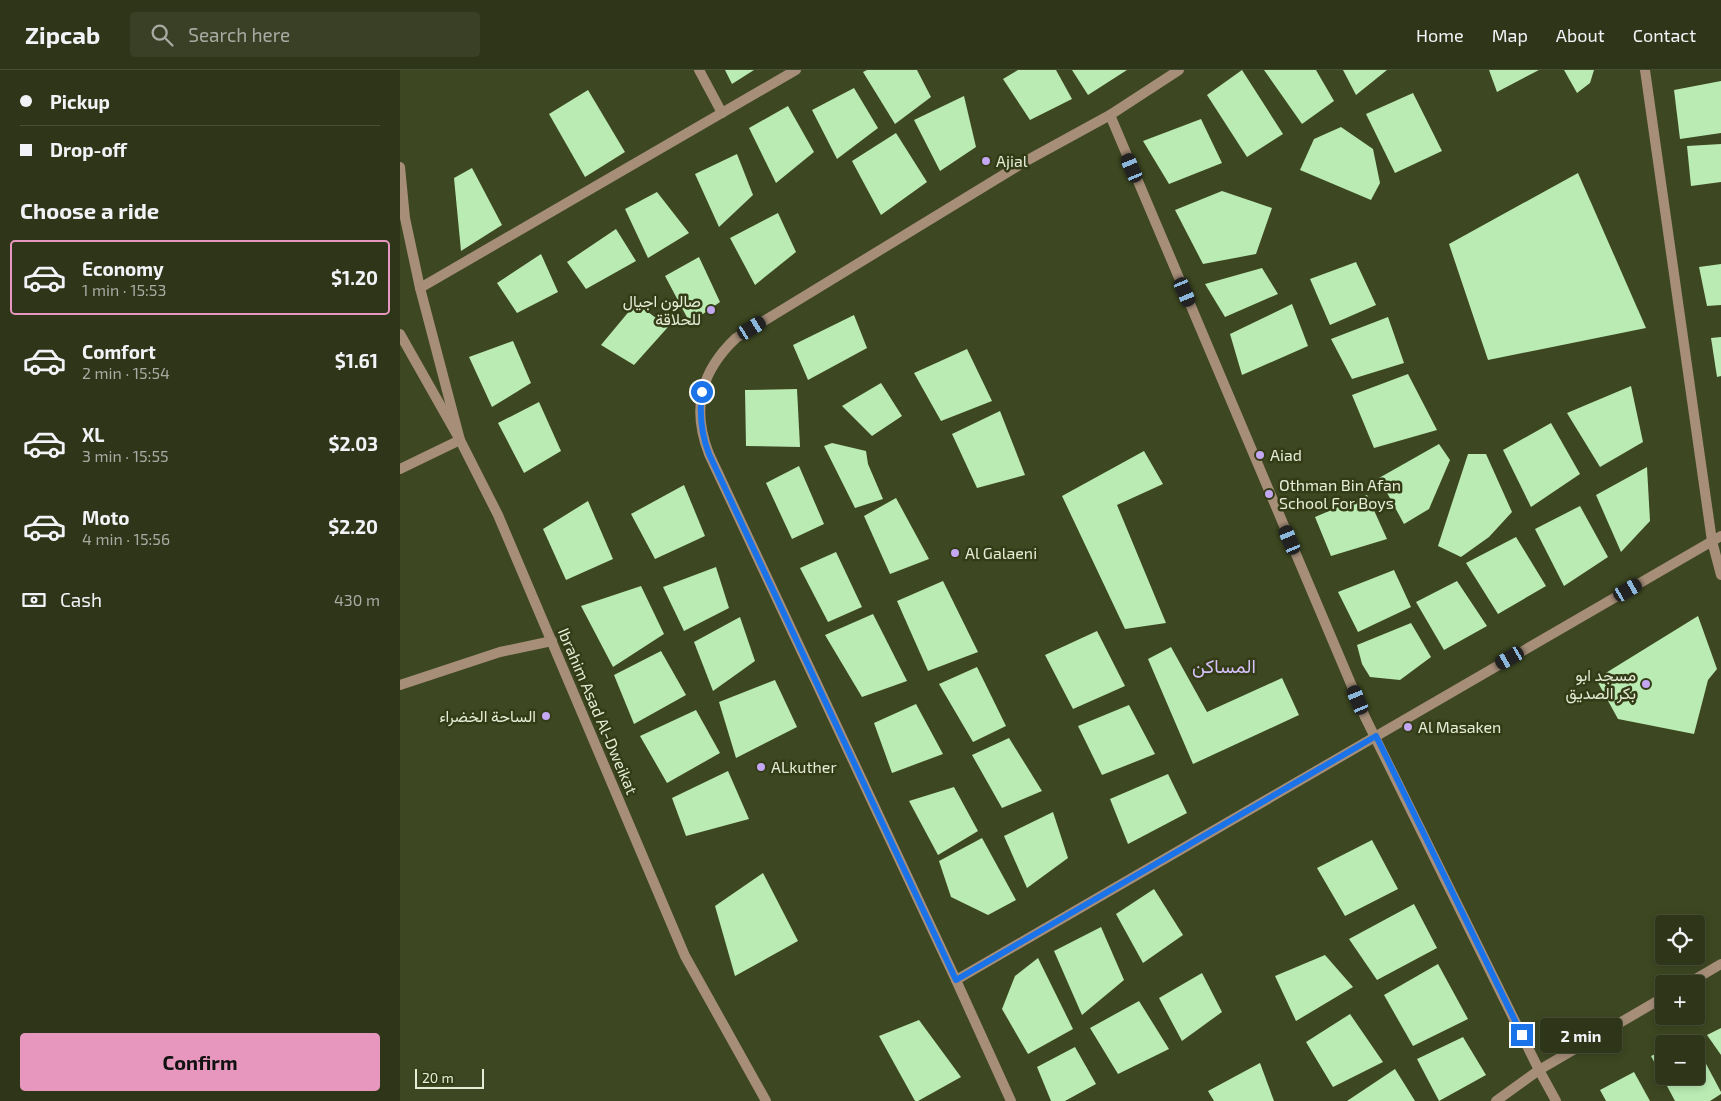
<!DOCTYPE html>
<html lang="en">
<head>
<meta charset="utf-8">
<style>
	:root { --surface:#2e3519; --page:#3a4026; --text:#f1f3f6; --muted:#a7aba2; --line:#495038; --accent:#e797bd }
	body { margin:0; font-family:"Exo 2",Vazirmatn,sans-serif; background:var(--page); color:var(--text); height:100vh; display:flex; flex-direction:column; font-size:19px; white-space:nowrap }
	* { box-sizing:border-box; margin:0 }
	p { font-size:16px; color:var(--muted) }
	.icon { flex:none; width:28px; height:28px; fill:none; stroke:currentColor; stroke-width:2; stroke-linecap:round; stroke-linejoin:round }
	.map { position:relative; flex:1; overflow:hidden }
	.details { display:flex; flex-direction:column; background:var(--surface); width:400px }
	.details>* { flex:none }
	.banner { display:grid; align-content:center; height:110px; padding:0 20px; background:var(--surface) }
	.fabs { position:absolute; left:1255px; top:845px; display:grid; gap:10px }
	.fabs a { display:grid; place-items:center; width:50px; height:50px; border-radius:5px; background:var(--surface); box-shadow:0 2px 8px #0003,0 0 0 1px var(--line); font-size:25px }
	.scale { position:absolute; left:15px; bottom:12px; width:69px; box-sizing:border-box; padding-left:5px; border:2px solid #e6edd7; border-top:0; font-size:14px; line-height:18px; white-space:nowrap; color:#e6edd7; -webkit-text-stroke:4px #333c16; paint-order:stroke }
	.end { position:absolute; width:22px; height:22px; margin:-11px; border:6px solid #1a73e8; background:#fff; box-shadow:0 0 0 2px #fff }
	.from { border-radius:50% }
	.bubble { position:absolute; height:35px; border-radius:5px; background:var(--surface); box-shadow:0 2px 8px #0003,0 0 0 1px var(--line); font-size:16px; font-weight:700; line-height:35px; text-align:center }
	.car { position:absolute; width:15px; height:30px; margin:-15px -8px; border-radius:6px; box-shadow:0 0 4px 1px #0007; background:linear-gradient(#222 24%,#8ab4d8 0 40%,#222 0 76%,#8ab4d8 0 86%,#222 0) }
	.banner b { display:flex; align-items:center; gap:18px; height:48px; font-size:19px }
	.banner b+b { border-top:1px solid var(--line) }
	.banner i { width:12px; height:12px; background:var(--text) }
	ul { padding:0; list-style:none }
	li { display:flex; align-items:center; gap:15px; height:75px; margin:0 10px 8px; padding:0 10px; border:2px solid transparent; border-radius:5px }
	li div { flex:1 }
	li b { display:block; font-size:19px }
	li em { font-style:normal; font-weight:700 }
	li.current { border-color:var(--accent) }
	li>.icon { width:45px; height:45px; stroke-width:1.5 }
	h2 { padding:0 20px; font-size:22px; line-height:60px }
	.pay { display:flex; align-items:center; gap:12px; height:55px; padding:0 20px; font-size:19px }
	.pay p { margin-inline-start:auto }
	.button { display:flex; gap:10px; margin-top:auto; padding:10px 20px }
	.button a { flex:1; height:58px; border-radius:5px; background:var(--accent); color:#111; font-size:20px; font-weight:700; line-height:58px; text-align:center }
	header { display:flex; align-items:center; gap:30px; box-sizing:border-box; height:70px; padding:0 25px; background:var(--surface); border-bottom:1px solid var(--line) }
	header strong { font-size:24px }
	nav { display:flex; gap:28px; margin-inline-start:auto; font-size:18px }
	.search { width:350px; height:45px; background:var(--page); display:flex; align-items:center; gap:12px; box-sizing:border-box; padding:0 18px; border-radius:5px; color:var(--muted); font-size:19px }
	main { display:flex; flex:1; min-height:0 }
	.map>svg:first-child { display:block }
</style>
</head>
<body>
<header>
<strong>Zipcab</strong>
<div class="search"><svg class="icon" aria-label="search" viewBox="0 0 24 24"><circle cx="10" cy="10" r="6"/><path d="M15 15l6 6"/></svg>Search here</div>
<nav><a>Home</a><a>Map</a><a>About</a><a>Contact</a></nav>
</header>
<main>
<section class="details">
<div class="banner">
<b><i class="from"></i>Pickup</b>
<b><i></i>Drop-off</b>
</div>
<h2>Choose a ride</h2>
<ul>
<li class="current"><svg class="icon" aria-label="car" viewBox="0 0 24 24"><path d="M5 17H2v-5l4-1 3-4h7l3 4 3 1v5h-3M9 17h6M6 11h13"/><circle cx="7" cy="17" r="2"/><circle cx="17" cy="17" r="2"/></svg><div><b>Economy</b><p>1 min · 15:53</p></div><em>$1.20</em></li>
<li><svg class="icon" aria-label="car" viewBox="0 0 24 24"><path d="M5 17H2v-5l4-1 3-4h7l3 4 3 1v5h-3M9 17h6M6 11h13"/><circle cx="7" cy="17" r="2"/><circle cx="17" cy="17" r="2"/></svg><div><b>Comfort</b><p>2 min · 15:54</p></div><em>$1.61</em></li>
<li><svg class="icon" aria-label="car" viewBox="0 0 24 24"><path d="M5 17H2v-5l4-1 3-4h7l3 4 3 1v5h-3M9 17h6M6 11h13"/><circle cx="7" cy="17" r="2"/><circle cx="17" cy="17" r="2"/></svg><div><b>XL</b><p>3 min · 15:55</p></div><em>$2.03</em></li>
<li><svg class="icon" aria-label="car" viewBox="0 0 24 24"><path d="M5 17H2v-5l4-1 3-4h7l3 4 3 1v5h-3M9 17h6M6 11h13"/><circle cx="7" cy="17" r="2"/><circle cx="17" cy="17" r="2"/></svg><div><b>Moto</b><p>4 min · 15:56</p></div><em>$2.20</em></li>
</ul>
<div class="pay"><svg class="icon" aria-label="cash" viewBox="0 0 24 24"><path d="M3 7h18v10H3z"/><circle cx="12" cy="12" r="2"/></svg>Cash<p>430 m</p></div>
<div class="button"><a>Confirm</a></div>
</section>
<div class="map">
<svg width="1321" height="1031" viewBox="0 0 1321 1031">
	<rect width="100%" height="100%" fill="#3d4721"/>
	<!-- building -->
	<g fill="#b9ebb2">
		<polygon points="325,0 354,0 332,14"/>
		<polygon points="467,0 517,0 531,27 495,54 463,2"/>
		<polygon points="618,0 656,0 672,29 630,50 603,9"/>
		<polygon points="672,0 727,0 688,25"/>
		<polygon points="842,0 883,64 847,87 807,25"/>
		<polygon points="864,0 916,0 934,31 902,54"/>
		<polygon points="943,0 987,0 956,25"/>
		<polygon points="1089,0 1139,0 1097,22"/>
		<polygon points="1164,0 1194,0 1190,13 1177,23"/>
		<polygon points="1321,11 1321,63 1280,69 1274,20"/>
		<polygon points="454,18 478,58 437,89 412,40"/>
		<polygon points="188,20 225,82 185,107 149,44"/>
		<polygon points="1013,23 1042,81 995,103 966,44"/>
		<polygon points="564,26 576,77 540,101 514,50"/>
		<polygon points="388,36 414,82 376,113 349,58"/>
		<polygon points="801,49 822,93 769,114 743,71"/>
		<polygon points="941,57 973,79 980,113 971,130 900,100 914,69"/>
		<polygon points="496,63 527,112 481,145 452,91"/>
		<polygon points="1321,74 1321,112 1291,116 1287,76"/>
		<polygon points="337,84 353,125 319,157 295,104"/>
		<polygon points="72,98 102,155 61,181 54,108"/>
		<polygon points="1178,103 1246,258 1088,290 1049,174"/>
		<polygon points="822,121 872,138 856,184 803,194 775,140"/>
		<polygon points="257,122 289,163 248,188 225,139"/>
		<polygon points="378,143 396,182 355,215 330,168"/>
		<polygon points="216,159 236,191 186,219 167,192"/>
		<polygon points="141,184 158,222 117,243 97,213"/>
		<polygon points="299,187 320,232 290,253 265,206"/>
		<polygon points="956,192 976,235 930,255 910,209"/>
		<polygon points="1321,194 1321,235 1307,236 1299,197"/>
		<polygon points="862,198 878,224 825,247 805,214"/>
		<polygon points="236,233 268,257 234,295 201,275"/>
		<polygon points="892,234 908,276 842,305 830,264"/>
		<polygon points="454,245 467,278 408,310 393,275"/>
		<polygon points="988,247 1004,293 952,309 931,269"/>
		<polygon points="1321,267 1321,306 1317,307 1311,268"/>
		<polygon points="113,271 131,313 92,337 69,287"/>
		<polygon points="567,279 592,331 541,351 514,303"/>
		<polygon points="1008,304 1037,360 974,378 952,325"/>
		<polygon points="481,313 502,346 472,366 442,336"/>
		<polygon points="1231,316 1243,372 1200,397 1167,343"/>
		<polygon points="397,319 400,377 346,376 345,320"/>
		<polygon points="139,332 161,381 124,403 98,353"/>
		<polygon points="600,341 625,405 577,418 552,364"/>
		<polygon points="1151,353 1180,404 1131,437 1103,380"/>
		<polygon points="432,373 466,381 468,394 483,429 455,438 424,376"/>
		<polygon points="1039,374 1050,390 1029,439 1004,454 979,408"/>
		<polygon points="744,381 763,414 717,435 766,553 725,559 662,426"/>
		<polygon points="1068,384 1086,384 1112,442 1089,467 1061,487 1038,476"/>
		<polygon points="399,396 424,454 392,469 366,413"/>
		<polygon points="1247,397 1250,451 1221,482 1196,425"/>
		<polygon points="284,415 305,466 255,489 231,444"/>
		<polygon points="967,425 987,469 931,486 915,447"/>
		<polygon points="496,428 529,489 490,504 464,446"/>
		<polygon points="188,431 213,489 166,510 143,459"/>
		<polygon points="1180,436 1208,487 1164,516 1135,459"/>
		<polygon points="1116,467 1146,516 1098,544 1066,493"/>
		<polygon points="436,482 462,537 428,552 400,498"/>
		<polygon points="316,497 329,538 284,561 263,517"/>
		<polygon points="994,500 1011,537 958,562 938,522"/>
		<polygon points="543,511 578,582 528,601 497,531"/>
		<polygon points="1057,511 1087,556 1044,580 1016,532"/>
		<polygon points="241,516 264,564 213,597 181,536"/>
		<polygon points="473,544 507,611 462,627 425,565"/>
		<polygon points="1298,546 1317,599 1308,610 1294,664 1218,649 1196,609"/>
		<polygon points="340,547 355,591 313,621 294,572"/>
		<polygon points="1011,553 1031,587 1000,610 970,607 962,594 957,575"/>
		<polygon points="697,561 725,616 673,639 645,585"/>
		<polygon points="771,577 807,642 882,608 899,645 793,694 748,589"/>
		<polygon points="261,581 286,625 234,654 214,605"/>
		<polygon points="577,597 606,656 573,672 539,614"/>
		<polygon points="375,610 397,657 336,688 319,632"/>
		<polygon points="516,634 543,684 492,703 474,653"/>
		<polygon points="729,635 755,684 702,705 678,656"/>
		<polygon points="296,640 320,683 267,713 240,666"/>
		<polygon points="609,668 642,721 602,738 572,685"/>
		<polygon points="328,701 349,749 286,766 272,728"/>
		<polygon points="768,704 787,743 728,774 710,729"/>
		<polygon points="554,717 578,761 538,785 509,731"/>
		<polygon points="653,742 668,788 627,818 604,766"/>
		<polygon points="582,768 616,830 588,845 551,827 539,791"/>
		<polygon points="972,770 998,819 945,846 917,798"/>
		<polygon points="363,803 398,871 335,906 315,836"/>
		<polygon points="754,819 783,865 743,893 716,844"/>
		<polygon points="1014,834 1037,878 977,910 949,869"/>
		<polygon points="701,857 724,910 682,945 654,881"/>
		<polygon points="925,885 953,917 896,951 875,906"/>
		<polygon points="638,888 673,959 628,984 602,939 615,906"/>
		<polygon points="1038,894 1068,949 1013,976 984,925"/>
		<polygon points="802,903 822,942 782,971 759,928"/>
		<polygon points="739,931 769,979 718,1004 690,958"/>
		<polygon points="950,944 983,992 933,1017 906,972"/>
		<polygon points="519,950 561,1007 518,1031 515,1031 479,966"/>
		<polygon points="1321,958 1321,985 1307,965"/>
		<polygon points="1063,967 1086,1005 1039,1031 1017,989"/>
		<polygon points="1292,967 1296,974 1277,974"/>
		<polygon points="1296,975 1321,1022 1321,1024 1310,1031 1275,1031 1251,986 1264,980 1264,1006 1296,1006"/>
		<polygon points="675,977 696,1014 665,1031 651,1031 637,997"/>
		<polygon points="860,993 874,1031 814,1031 808,1021"/>
		<polygon points="995,999 1015,1031 947,1031"/>
		<polygon points="1234,1002 1250,1031 1206,1031 1200,1020"/>
	</g>
	<g fill="none" stroke-linecap="round" stroke-linejoin="round">
		<!-- minor -->
		<g stroke="#a68e79" stroke-width="10">
			<polyline points="299,0 322,43"/>
			<polyline points="1245,0 1312,471 1321,505"/>
			<polyline points="710,45 965,647 1139,1000 1156,1031"/>
			<polyline points="0,97 5,148 20,218 60,370 0,399"/>
			<polyline points="0,264 60,370 98,445 285,886 366,1031"/>
			<polyline points="0,615 100,582 152,571"/>
			<polyline points="556,910 1321,466"/>
			<polyline points="1287,914 1321,894"/>
			<path d="M611,1031L556,910L309,384C291,338 301,301 336,268L626,91L710,45L779,0"/>
			<polyline points="1096,1031 1139,1000 1264,927"/>
		</g>
		<!-- tertiary -->
		<polyline stroke="#a68e79" stroke-width="10" points="20,218 396,0"/>
	</g>
	<g fill="none" stroke-linecap="round" stroke-linejoin="round">
		<!-- route -->
		<path stroke="#1a73e8" stroke-width="6" d="M302,322C299,344 301,363 309,384L556,910L976,666L1122,965"/>
	</g>
	<!-- markers -->
	<g fill="#c3a7f2" stroke="#333c16" stroke-width="2">
		<circle cx="586" cy="91" r="5"/>
		<circle cx="311" cy="240" r="5"/>
		<circle cx="860" cy="385" r="5"/>
		<circle cx="869" cy="424" r="5"/>
		<circle cx="555" cy="483" r="5"/>
		<circle cx="1246" cy="614" r="5"/>
		<circle cx="146" cy="646" r="5"/>
		<circle cx="1008" cy="657" r="5"/>
		<circle cx="361" cy="697" r="5"/>
	</g>
	<g text-anchor="middle" stroke-width="5" stroke-linejoin="round" paint-order="stroke">
		<!-- poi labels -->
		<g font-size="16" fill="#e6edd7" stroke="#333c16" text-anchor="start">
			<text x="596" y="97">Ajial</text>
			<text x="301" y="237" text-anchor="end">صالون اجيال<tspan x="301" dy="18">للحلاقة</tspan></text>
			<text x="870" y="391">Aiad</text>
			<text x="879" y="421">Othman Bin Afan<tspan x="879" dy="18">School For Boys</tspan></text>
			<text x="565" y="489">Al Galaeni</text>
			<text x="1236" y="611" text-anchor="end">مسجد ابو<tspan x="1236" dy="18">بكر الصديق</tspan></text>
			<text x="136" y="652" text-anchor="end">الساحة الخضراء</text>
			<text x="1018" y="663">Al Masaken</text>
			<text x="371" y="703">ALkuther</text>
		</g>
		<!-- street labels -->
		<g font-size="16" fill="#e6edd7" stroke="#333c16">
			<text transform="translate(198 641) rotate(67)" y="6">Ibrahim Asad Al-Dweikat</text>
		</g>
		<!-- quarter labels -->
		<g font-size="19" fill="#d4c0f8" stroke="#333c16">
			<text x="824" y="603">المساكن</text>
		</g>
	</g>
</svg>
<div class="fabs">
<a><svg class="icon" aria-label="locate" viewBox="0 0 24 24"><circle cx="12" cy="12" r="6"/><path d="M12 2v4M12 18v4M2 12h4M18 12h4"/></svg></a>
<a>+</a>
<a>−</a>
</div>
<div class="scale">20 m</div>
<i class="end from" style="left:302px;top:322px"></i>
<i class="end" style="left:1122px;top:965px"></i>
<div class="bubble" style="left:1140px;top:948px;width:82px">2 min</div>
<i class="car" style="left:732px;top:98px;rotate:337deg"></i>
<i class="car" style="left:785px;top:222px;rotate:157deg"></i>
<i class="car" style="left:352px;top:258px;rotate:59deg"></i>
<i class="car" style="left:890px;top:470px;rotate:337deg"></i>
<i class="car" style="left:1228px;top:520px;rotate:60deg"></i>
<i class="car" style="left:1110px;top:588px;rotate:240deg"></i>
<i class="car" style="left:958px;top:630px;rotate:337deg"></i>
</div>
</main>
</body>
</html>
